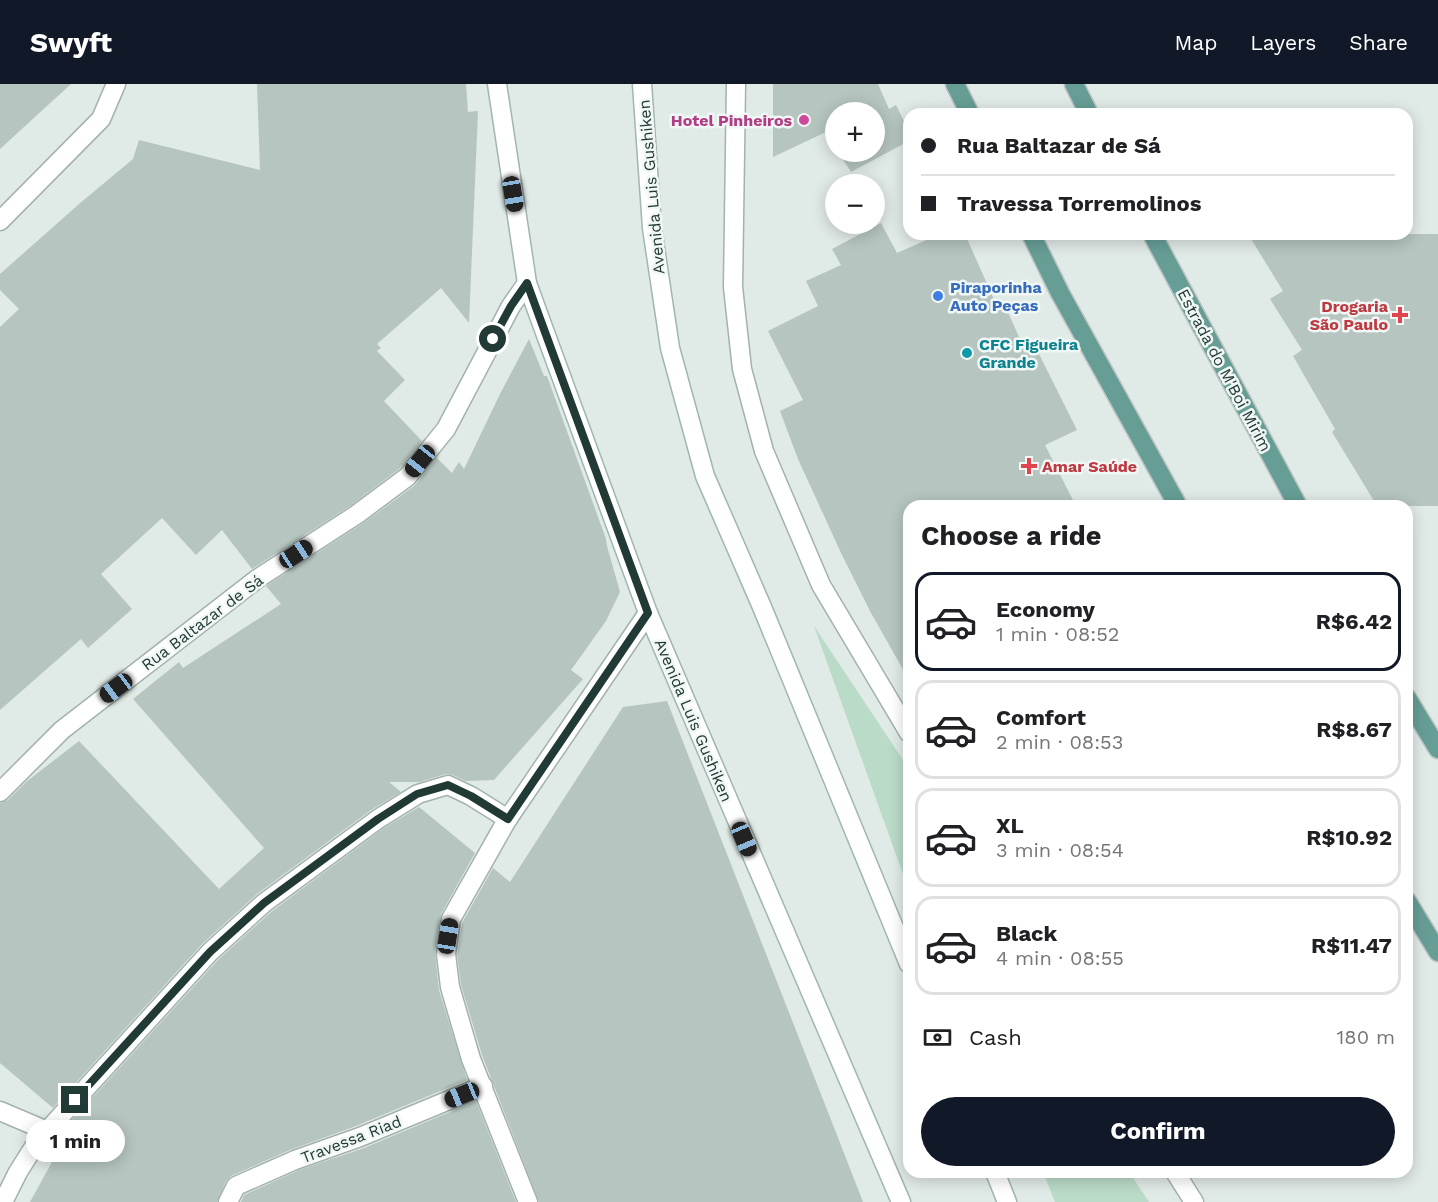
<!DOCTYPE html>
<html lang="en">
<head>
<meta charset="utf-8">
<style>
	:root { --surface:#fff; --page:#f2f2f2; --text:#202124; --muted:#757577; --line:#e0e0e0; --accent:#111827 }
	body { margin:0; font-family:"Work Sans",sans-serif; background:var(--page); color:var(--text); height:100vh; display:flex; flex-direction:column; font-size:22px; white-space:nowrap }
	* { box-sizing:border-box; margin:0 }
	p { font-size:20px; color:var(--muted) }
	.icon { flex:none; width:33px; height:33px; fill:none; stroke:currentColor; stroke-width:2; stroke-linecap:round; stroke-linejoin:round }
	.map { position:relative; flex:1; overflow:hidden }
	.panel { position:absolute; left:903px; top:416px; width:510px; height:678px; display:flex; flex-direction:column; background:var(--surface); border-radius:18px; box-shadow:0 3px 15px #0003 }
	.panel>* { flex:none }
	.top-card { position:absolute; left:903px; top:24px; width:510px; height:132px; border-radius:18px; box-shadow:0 3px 15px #0003; display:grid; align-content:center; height:132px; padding:0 18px; background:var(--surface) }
	.controls { position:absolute; left:825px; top:18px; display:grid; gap:12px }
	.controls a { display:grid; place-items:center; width:60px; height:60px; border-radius:50%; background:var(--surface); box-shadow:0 3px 15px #0003; font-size:30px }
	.end { position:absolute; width:27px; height:27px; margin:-14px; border:8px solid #223a36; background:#fff; box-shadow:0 0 0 3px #fff }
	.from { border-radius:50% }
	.bubble { position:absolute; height:42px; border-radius:21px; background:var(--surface); box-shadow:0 3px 15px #0003; font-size:20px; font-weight:700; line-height:42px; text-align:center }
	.car { position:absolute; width:18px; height:36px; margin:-18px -9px; border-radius:8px; box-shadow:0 0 4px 2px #0007; background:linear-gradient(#222 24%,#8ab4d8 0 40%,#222 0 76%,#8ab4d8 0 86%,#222 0) }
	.top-card b { display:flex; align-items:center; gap:21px; height:57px; font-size:22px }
	.top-card b+b { border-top:2px solid var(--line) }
	.top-card i { width:15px; height:15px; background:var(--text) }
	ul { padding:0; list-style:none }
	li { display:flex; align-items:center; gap:18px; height:99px; margin:0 12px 9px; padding:0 6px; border:3px solid var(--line); border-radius:18px }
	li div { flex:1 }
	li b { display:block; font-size:22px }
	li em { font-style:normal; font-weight:700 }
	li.selected { border-color:var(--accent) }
	li>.icon { width:54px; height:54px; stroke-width:1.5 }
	h2 { padding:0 18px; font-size:27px; line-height:72px }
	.pay { display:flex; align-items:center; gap:15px; height:66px; padding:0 18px; font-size:22px }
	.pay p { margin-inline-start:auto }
	.button { display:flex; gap:12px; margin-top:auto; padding:12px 18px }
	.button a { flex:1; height:69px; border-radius:36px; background:var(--accent); color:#fff; font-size:24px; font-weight:700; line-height:69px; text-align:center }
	header { display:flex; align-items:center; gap:36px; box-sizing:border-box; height:84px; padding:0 30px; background:var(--accent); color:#fff }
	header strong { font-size:28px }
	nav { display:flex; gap:33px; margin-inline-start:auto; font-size:21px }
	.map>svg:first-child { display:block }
</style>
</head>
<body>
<header>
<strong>Swyft</strong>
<nav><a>Map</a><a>Layers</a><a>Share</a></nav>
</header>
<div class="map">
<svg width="1438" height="1118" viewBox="0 0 1438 1118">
	<rect width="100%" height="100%" fill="#e0eae7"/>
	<!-- green -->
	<g fill="#badbc7">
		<polygon points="814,542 909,685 909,807"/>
		<polygon points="1043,1088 1129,1088 1149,1118 1055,1118"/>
	</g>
	<!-- building -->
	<g fill="#b6c5c0">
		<polygon points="0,0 71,0 0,65"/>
		<polygon points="257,0 466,0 468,28 478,27 469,239 441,204 377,260 381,264 377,267 405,296 384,317 422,357 399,385 350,422 252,485 222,446 196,471 162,434 101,490 132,525 88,564 81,555 0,626 0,243 19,225 0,206 0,190 79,120 133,75 139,56 260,86"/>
		<polygon points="773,0 878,0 889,25 896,21 909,47 909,57 851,88 838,68 874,68 874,28 836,28 836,63 826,48 773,73"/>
		<polygon points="881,139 897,169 940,150 965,150 996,220 1003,217 1023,262 1033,258 1077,346 1045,361 1076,422 909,422 909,596 871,529 841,469 798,375 780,327 803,316 768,247 818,222 806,197 841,181 832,165"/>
		<polygon points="1248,150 1438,150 1438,422 1377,422 1332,348 1335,345 1293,272 1302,266 1270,215 1283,207"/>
		<polygon points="529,255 544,292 547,292 606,455 607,462 620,508 606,537 571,586 583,595 494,696 465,697 453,691 446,690 420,698 389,698 401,708 371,726 257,810 202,860 53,1024 0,979 0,719 8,716 26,698 79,657 219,805 264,764 133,615 179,578 183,584 281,520 266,502 362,440 414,402 437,374 452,389 459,378 464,385 500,310"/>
		<polygon points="667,617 835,1046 863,1118 539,1118 482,971 461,901 457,870 462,839 493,784 510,798 623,623"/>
		<polygon points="419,723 475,769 441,830 435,869 439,906 467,996 356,1042 290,1066 231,1092 226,1097 217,1118 30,1118 73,1040 70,1038 218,876 271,828 384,744"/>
		<polygon points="476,1017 516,1118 241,1118 244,1111 299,1086 364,1064"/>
	</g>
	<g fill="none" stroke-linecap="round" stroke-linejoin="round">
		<defs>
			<g id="service">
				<polyline points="0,1027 47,1047"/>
				<polyline points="3,1118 18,1088 37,1058 210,868 264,819 378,735 418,710 448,701 471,712 508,735"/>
				<polyline points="228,1118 236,1102 295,1076 360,1053 483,1002"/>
			</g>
			<g id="minor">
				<polyline points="736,0 733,203 742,285 764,367 821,501 909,649"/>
				<polyline points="0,137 101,35 116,0"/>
				<polyline points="0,708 62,646 257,495 356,431 407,393 446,345 511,222 527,199"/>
				<polyline points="1175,1088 1194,1118"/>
				<polyline points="528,1118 471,975 450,903 446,870 451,835 507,736 648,529"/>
			</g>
			<g id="secondary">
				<polyline points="497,0 527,199 543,243 648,529 901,1118"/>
				<polyline points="642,0 652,144 670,264 705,392 762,523 909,880"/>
				<polyline points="995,1088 1007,1118"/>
			</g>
			<g id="primary">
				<polyline points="955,0 970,30"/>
				<polyline points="1074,0 1089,30"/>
				<polyline points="1031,150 1060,209 1178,422"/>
				<polyline points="1152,150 1298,422"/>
				<polyline points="1407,614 1438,665"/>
				<polyline points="1407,817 1438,868"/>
			</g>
		</defs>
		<!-- service casing -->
		<use href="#service" stroke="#a3b2ae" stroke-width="21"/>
		<!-- minor casing -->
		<use href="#minor" stroke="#a3b2ae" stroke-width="21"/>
		<!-- secondary casing -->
		<use href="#secondary" stroke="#a0b6b0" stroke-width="21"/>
		<!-- primary casing -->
		<use href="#primary" stroke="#bdc4c3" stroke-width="21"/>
		<!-- service -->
		<use href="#service" stroke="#fff" stroke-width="18"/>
		<!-- minor -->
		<use href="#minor" stroke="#fff" stroke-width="18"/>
		<!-- secondary -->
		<use href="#secondary" stroke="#fff" stroke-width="18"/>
		<!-- primary -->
		<use href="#primary" stroke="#669e96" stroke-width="18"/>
	</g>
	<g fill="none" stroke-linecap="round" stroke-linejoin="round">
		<!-- route -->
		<polyline stroke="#223a36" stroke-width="8" points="75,1016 210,868 264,819 378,735 417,710 448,701 471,712 508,735 648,529 527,199 511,222 493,255"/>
	</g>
	<!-- markers -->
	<circle fill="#d1479c" stroke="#f0f7f5" stroke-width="2" cx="804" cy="36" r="6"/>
	<circle fill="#3f7fe0" stroke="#f0f7f5" stroke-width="2" cx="938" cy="212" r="6"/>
	<g fill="#e0444e" stroke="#f0f7f5" stroke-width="2">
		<path d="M1397 222h6v6h6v6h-6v6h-6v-6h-6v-6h6z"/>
		<path d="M1026 373h6v6h6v6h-6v6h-6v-6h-6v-6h6z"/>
	</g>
	<circle fill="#0f9aa8" stroke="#f0f7f5" stroke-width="2" cx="967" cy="269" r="6"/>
	<g text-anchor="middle" stroke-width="5" stroke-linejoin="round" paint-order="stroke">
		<!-- hotel labels -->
		<g font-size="16" font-weight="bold" fill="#b23c85" stroke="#f0f7f5" text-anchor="end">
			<text x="792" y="42">Hotel Pinheiros</text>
		</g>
		<!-- street labels -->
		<g font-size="16" fill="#223a36" stroke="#f0f7f5">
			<text transform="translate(651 103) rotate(-95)" y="6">Avenida Luis Gushiken</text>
			<text transform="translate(1225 286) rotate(62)" y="6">Estrada do M'Boi Mirim</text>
			<text transform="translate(202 538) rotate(-37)" y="6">Rua Baltazar de Sá</text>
			<text transform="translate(694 636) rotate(67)" y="6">Avenida Luis Gushiken</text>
			<text transform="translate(351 1055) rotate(-21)" y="6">Travessa Riad</text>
		</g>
		<!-- shop labels -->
		<g font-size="16" font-weight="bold" fill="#366cbe" stroke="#f0f7f5" text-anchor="start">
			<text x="950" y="209">Piraporinha<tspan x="950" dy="18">Auto Peças</tspan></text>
		</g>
		<!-- health labels -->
		<g font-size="16" font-weight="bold" fill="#be3a42" stroke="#f0f7f5" text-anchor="end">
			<text x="1388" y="228">Drogaria<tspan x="1388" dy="18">São Paulo</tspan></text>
			<text x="1042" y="388" text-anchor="start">Amar Saúde</text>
		</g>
		<!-- culture labels -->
		<g font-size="16" font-weight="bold" fill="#0d838f" stroke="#f0f7f5" text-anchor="start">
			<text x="979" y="266">CFC Figueira<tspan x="979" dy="18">Grande</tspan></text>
		</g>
	</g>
</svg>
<div class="controls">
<a>+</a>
<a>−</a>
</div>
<i class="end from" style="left:493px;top:255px"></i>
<i class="end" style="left:75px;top:1016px"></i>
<div class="bubble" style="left:26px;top:1036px;width:99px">1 min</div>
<i class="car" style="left:513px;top:110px;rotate:171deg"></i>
<i class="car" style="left:420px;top:377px;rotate:219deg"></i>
<i class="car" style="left:296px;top:470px;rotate:57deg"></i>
<i class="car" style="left:116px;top:604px;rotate:233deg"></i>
<i class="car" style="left:744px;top:755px;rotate:157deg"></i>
<i class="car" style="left:448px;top:852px;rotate:9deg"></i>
<i class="car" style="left:462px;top:1011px;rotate:248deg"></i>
<div class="top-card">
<b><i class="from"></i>Rua Baltazar de Sá</b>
<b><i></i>Travessa Torremolinos</b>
</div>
<section class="panel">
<h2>Choose a ride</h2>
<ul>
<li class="selected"><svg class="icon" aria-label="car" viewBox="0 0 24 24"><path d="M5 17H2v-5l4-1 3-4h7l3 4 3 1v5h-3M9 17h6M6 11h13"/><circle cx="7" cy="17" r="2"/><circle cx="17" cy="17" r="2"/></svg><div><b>Economy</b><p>1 min · 08:52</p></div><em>R$6.42</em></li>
<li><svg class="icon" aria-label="car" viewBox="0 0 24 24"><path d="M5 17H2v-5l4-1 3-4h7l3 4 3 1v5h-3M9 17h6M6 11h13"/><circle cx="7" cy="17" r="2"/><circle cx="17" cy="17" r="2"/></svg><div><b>Comfort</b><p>2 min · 08:53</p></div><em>R$8.67</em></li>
<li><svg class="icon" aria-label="car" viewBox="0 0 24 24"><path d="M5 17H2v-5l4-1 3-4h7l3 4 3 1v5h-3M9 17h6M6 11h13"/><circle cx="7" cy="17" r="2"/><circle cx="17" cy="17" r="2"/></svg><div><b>XL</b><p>3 min · 08:54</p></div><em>R$10.92</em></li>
<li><svg class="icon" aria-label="car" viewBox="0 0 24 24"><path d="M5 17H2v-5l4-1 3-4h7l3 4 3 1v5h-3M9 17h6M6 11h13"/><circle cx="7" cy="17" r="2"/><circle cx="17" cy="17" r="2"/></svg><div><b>Black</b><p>4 min · 08:55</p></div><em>R$11.47</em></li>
</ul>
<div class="pay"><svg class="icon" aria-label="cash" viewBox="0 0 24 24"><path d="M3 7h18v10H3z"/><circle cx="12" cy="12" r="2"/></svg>Cash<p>180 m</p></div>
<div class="button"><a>Confirm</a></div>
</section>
</div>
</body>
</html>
